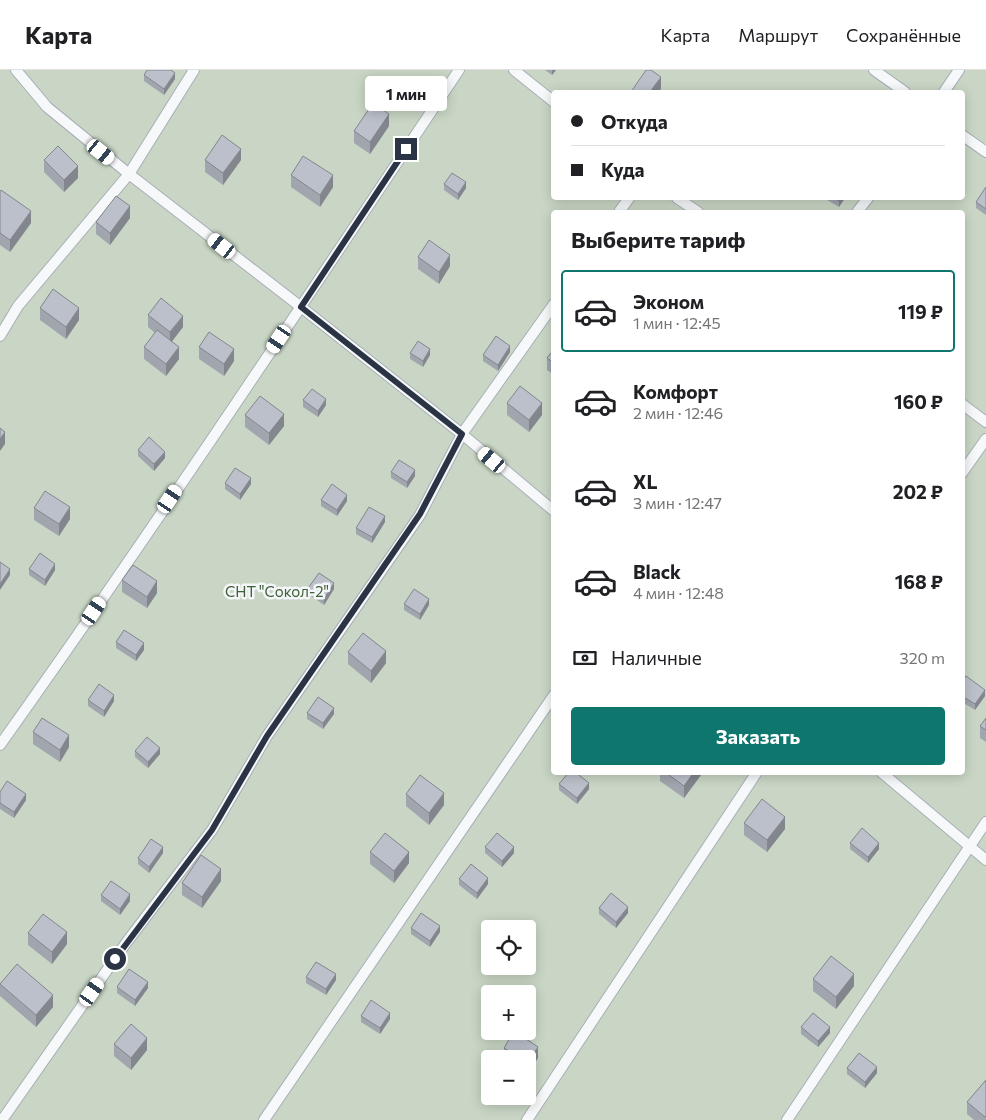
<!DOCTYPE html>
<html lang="ru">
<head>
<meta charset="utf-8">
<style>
	:root { --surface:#fff; --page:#f6f6f6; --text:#202124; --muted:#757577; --line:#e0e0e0; --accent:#0f766e }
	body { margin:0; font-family:Commissioner,sans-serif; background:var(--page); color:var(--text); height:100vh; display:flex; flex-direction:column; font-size:19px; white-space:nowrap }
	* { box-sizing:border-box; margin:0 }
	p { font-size:16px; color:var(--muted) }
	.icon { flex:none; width:28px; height:28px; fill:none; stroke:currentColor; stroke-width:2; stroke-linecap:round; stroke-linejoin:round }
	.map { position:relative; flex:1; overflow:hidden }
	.side { position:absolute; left:551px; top:140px; width:414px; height:565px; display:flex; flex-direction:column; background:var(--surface); border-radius:5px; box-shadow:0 2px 12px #0003 }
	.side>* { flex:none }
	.banner { position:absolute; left:551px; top:20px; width:414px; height:110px; border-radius:5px; box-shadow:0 2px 12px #0003; display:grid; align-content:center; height:110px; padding:0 20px; background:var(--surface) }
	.fabs { position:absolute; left:481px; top:850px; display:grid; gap:10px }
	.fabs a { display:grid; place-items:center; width:55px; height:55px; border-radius:5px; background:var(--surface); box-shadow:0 2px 12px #0003; font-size:25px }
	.end { position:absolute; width:22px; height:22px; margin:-11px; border:6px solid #2b3445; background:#fff; box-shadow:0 0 0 2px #fff }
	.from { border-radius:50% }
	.bubble { position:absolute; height:35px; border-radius:5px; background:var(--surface); box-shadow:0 2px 12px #0003; font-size:16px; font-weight:700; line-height:35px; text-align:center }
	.car { position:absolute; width:15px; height:30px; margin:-15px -8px; border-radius:6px; box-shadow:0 0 4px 1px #0007; background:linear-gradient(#fff 24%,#345 0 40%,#fff 0 76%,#345 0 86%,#fff 0) }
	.banner b { display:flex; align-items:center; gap:18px; height:48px; font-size:19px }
	.banner b+b { border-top:1px solid var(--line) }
	.banner i { width:12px; height:12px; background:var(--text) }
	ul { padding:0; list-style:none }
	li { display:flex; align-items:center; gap:15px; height:82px; margin:0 10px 8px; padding:0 10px; border:2px solid transparent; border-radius:5px }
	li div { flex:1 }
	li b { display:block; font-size:19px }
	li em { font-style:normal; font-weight:700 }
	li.selected { border-color:var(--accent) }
	li>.icon { width:45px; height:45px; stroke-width:1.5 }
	h2 { padding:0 20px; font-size:22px; line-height:60px }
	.pay { display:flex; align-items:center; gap:12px; height:55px; padding:0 20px; font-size:19px }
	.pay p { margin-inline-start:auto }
	.cta { display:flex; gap:10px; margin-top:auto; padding:10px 20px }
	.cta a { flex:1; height:58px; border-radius:5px; background:var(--accent); color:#fff; font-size:20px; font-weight:700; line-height:58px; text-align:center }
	header { display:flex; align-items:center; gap:30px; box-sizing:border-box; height:70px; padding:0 25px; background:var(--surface); border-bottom:1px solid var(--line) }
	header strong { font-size:24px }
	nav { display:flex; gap:28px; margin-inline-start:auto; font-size:18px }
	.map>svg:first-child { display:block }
</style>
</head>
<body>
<header>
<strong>Карта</strong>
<nav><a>Карта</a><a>Маршрут</a><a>Сохранённые</a></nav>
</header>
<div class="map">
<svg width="986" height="1050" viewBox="0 0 986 1050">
	<rect width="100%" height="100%" fill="#e4e7ec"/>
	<!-- green -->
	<path fill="#c9d6c5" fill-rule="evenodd" d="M0,0H986V1050H0ZM554,22H962V128H554ZM554,142H962V702H554ZM490,859H528V896H490ZM490,924H528V961H490ZM490,989H528V1026H490Z"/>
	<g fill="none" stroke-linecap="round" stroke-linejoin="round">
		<defs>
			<g id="lane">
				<polyline points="16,0 47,37 129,104 301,237 462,364 554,441"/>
				<polyline points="514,0 554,32"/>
				<polyline points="874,0 905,22"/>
				<polyline points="944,22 959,0"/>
				<polyline points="962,65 986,82"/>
				<polyline points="677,128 698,142"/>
				<polyline points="619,142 629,128"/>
				<polyline points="857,142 868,128"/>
				<polyline points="0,266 18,236 129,104 194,0"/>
				<polyline points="962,334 986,352"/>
				<polyline points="962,403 986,369"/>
				<path d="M0,675C158,453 308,226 459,0"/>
				<polyline points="881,702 986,790"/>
				<polyline points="2,1050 126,873 212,760 267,666 420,445 462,364 554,234"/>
				<polyline points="264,1050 554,625"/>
				<polyline points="527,1050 757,702"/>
				<polyline points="787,1050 986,752"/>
			</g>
		</defs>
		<!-- lane casing -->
		<use href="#lane" stroke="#a9aeb7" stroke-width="12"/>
		<!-- lane -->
		<use href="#lane" stroke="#f7f8fa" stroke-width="10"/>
	</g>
	<!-- wall -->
	<g fill="#a1a5ae">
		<polygon points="545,0 556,0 552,5"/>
		<polygon points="144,5 175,9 164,25 144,11"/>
		<polygon points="389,56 370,84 354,73 354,61"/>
		<polygon points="44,90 78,108 64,122 44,102"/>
		<polygon points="205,90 241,90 223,115 205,102"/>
		<polygon points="291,105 333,117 320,137 291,117"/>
		<polygon points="444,114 466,118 458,130 444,120"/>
		<polygon points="986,117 986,145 976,138 976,132"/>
		<polygon points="0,122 31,153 10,182 0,175"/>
		<polygon points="824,128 845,128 839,137"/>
		<polygon points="130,148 110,175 96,164 96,152"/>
		<polygon points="418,187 450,196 439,214 418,199"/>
		<polygon points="40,238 79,250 66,269 40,250"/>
		<polygon points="148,245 183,257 172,271 179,289 166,306 144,289 144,277 155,263 148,257"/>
		<polygon points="199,277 234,291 224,306 199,289"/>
		<polygon points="554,279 554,305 547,300 547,288"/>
		<polygon points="510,282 498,301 483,291 483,285"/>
		<polygon points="410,283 430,285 423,297 410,289"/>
		<polygon points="303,330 326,335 318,347 303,337"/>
		<polygon points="507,333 542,345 529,362 507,345"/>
		<polygon points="245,345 284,356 269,375 245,357"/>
		<polygon points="138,380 165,388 154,401 138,386"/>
		<polygon points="391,402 415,406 407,418 391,408"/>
		<polygon points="225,413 251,414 240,430 225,419"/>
		<polygon points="321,430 347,431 337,446 321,436"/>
		<polygon points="34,438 70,449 59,466 34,450"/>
		<polygon points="385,452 372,473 356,464 356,458"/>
		<polygon points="29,499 55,500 45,516 29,505"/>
		<polygon points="122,510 157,523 147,538 122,522"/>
		<polygon points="308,518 334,519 324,535 308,524"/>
		<polygon points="404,534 429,535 420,550 404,540"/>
		<polygon points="116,572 144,580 136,591 116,578"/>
		<polygon points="348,582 386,593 371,613 348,594"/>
		<polygon points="962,612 985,626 975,640 962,632"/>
		<polygon points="88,630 114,631 104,647 88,636"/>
		<polygon points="307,643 334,644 323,659 307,649"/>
		<polygon points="986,648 986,672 980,668 980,656"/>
		<polygon points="33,662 69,677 60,692 33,674"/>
		<polygon points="135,681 160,684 148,698 135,687"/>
		<polygon points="660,702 701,702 701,705 684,728 660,711"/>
		<polygon points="559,714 589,719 577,734 559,720"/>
		<polygon points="0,722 26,730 14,748 0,739"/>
		<polygon points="406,724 444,735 429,755 406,736"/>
		<polygon points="744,753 785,759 767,782 744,765"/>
		<polygon points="850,773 879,779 868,793 850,779"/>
		<polygon points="485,777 514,783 502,797 485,783"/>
		<polygon points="370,782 409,793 394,813 370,794"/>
		<polygon points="163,783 149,803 138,794 138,788"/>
		<polygon points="459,809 488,814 477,829 459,815"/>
		<polygon points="221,811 202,838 182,825 182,813"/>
		<polygon points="101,825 130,831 120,845 101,831"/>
		<polygon points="599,838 628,843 616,858 599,844"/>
		<polygon points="411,858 440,862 430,877 411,864"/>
		<polygon points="28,863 67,874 52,894 28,875"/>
		<polygon points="306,907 336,910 326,925 306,913"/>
		<polygon points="813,909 854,916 836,939 813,921"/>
		<polygon points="0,914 53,937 36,957 0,926"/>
		<polygon points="117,917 148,918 135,936 117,923"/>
		<polygon points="361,946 390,949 380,964 361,952"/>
		<polygon points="801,957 830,963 818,977 801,964"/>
		<polygon points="114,974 147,980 131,1000 114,986"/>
		<polygon points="504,978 538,988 504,989"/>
		<polygon points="847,998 877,1003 865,1018 847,1004"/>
		<polygon points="986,1010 986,1050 974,1050 967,1044 967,1032"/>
	</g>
	<!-- shaded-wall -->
	<g fill="#83868d">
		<polygon points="552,0 556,0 552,5"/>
		<polygon points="175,3 175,9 164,25 164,19"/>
		<polygon points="661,7 661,19 658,22 650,22"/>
		<polygon points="389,44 389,56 370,84 370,72"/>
		<polygon points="241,79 241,90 223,115 223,103"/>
		<polygon points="78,96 78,108 64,122 64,110"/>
		<polygon points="333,105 333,117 320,137 320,125"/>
		<polygon points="466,112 466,118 458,130 458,124"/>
		<polygon points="841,128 845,128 839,137 839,131"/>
		<polygon points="130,136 130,148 110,175 110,163"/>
		<polygon points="31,141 31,153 10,182 10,170"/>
		<polygon points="450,185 450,196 439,214 439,202"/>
		<polygon points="79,238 79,250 66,269 66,257"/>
		<polygon points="183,246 183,257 170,274 170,262"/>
		<polygon points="510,276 510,282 498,301 498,295"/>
		<polygon points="179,277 179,289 166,306 166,294"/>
		<polygon points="234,279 234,291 224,306 224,294"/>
		<polygon points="430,279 430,285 423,297 423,291"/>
		<polygon points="326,329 326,335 318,347 318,341"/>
		<polygon points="542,333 542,345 529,362 529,350"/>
		<polygon points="284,344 284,356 269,375 269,363"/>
		<polygon points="5,362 5,374 0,381 0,369"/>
		<polygon points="165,382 165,388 154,401 154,394"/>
		<polygon points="415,400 415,406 407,418 407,412"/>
		<polygon points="251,408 251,414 240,430 240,424"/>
		<polygon points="347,425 347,431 337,446 337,440"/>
		<polygon points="70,437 70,449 59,466 59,454"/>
		<polygon points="385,446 385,452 372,473 372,467"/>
		<polygon points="55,494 55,500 45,516 45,510"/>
		<polygon points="10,499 10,505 0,520 0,514"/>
		<polygon points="157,511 157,523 147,538 147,527"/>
		<polygon points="334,513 334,519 324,535 324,529"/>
		<polygon points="429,529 429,535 420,550 420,544"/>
		<polygon points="144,573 144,580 136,591 136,585"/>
		<polygon points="386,581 386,593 371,613 371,601"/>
		<polygon points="985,620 985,626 975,640 975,634"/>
		<polygon points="114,625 114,631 104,647 104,641"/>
		<polygon points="334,638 334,644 323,659 323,653"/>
		<polygon points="69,665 69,677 60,692 60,680"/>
		<polygon points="160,678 160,684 148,698 148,692"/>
		<polygon points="694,702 701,702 701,705 684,728 684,716"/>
		<polygon points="589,713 589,719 577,734 577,728"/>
		<polygon points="444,723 444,735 429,755 429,743"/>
		<polygon points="26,724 26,730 14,748 14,742"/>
		<polygon points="785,747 785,759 767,782 767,770"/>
		<polygon points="879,773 879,779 868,793 868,787"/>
		<polygon points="163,777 163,783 149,803 149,797"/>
		<polygon points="514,777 514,783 502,797 502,791"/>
		<polygon points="409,782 409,793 394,813 394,801"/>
		<polygon points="221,799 221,811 202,838 202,827"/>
		<polygon points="488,808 488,814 477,829 477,823"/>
		<polygon points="130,824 130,831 120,845 120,839"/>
		<polygon points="628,837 628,843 616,858 616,852"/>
		<polygon points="440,856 440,862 430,877 430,871"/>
		<polygon points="67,862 67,874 52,894 52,882"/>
		<polygon points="336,904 336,910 326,925 326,919"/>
		<polygon points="854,904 854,916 836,939 836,927"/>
		<polygon points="148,912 148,918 135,936 135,930"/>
		<polygon points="53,925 53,937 36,957 36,945"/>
		<polygon points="390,943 390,949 380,964 380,958"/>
		<polygon points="830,957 830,963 818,977 818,971"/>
		<polygon points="147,968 147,980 131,1000 131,988"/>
		<polygon points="538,977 538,988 528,1004 528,992"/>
		<polygon points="877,997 877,1003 865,1018 865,1012"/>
	</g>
	<!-- building -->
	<g fill="#bbc0ca" stroke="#83868d">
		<polygon points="147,0 171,0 175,3 164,19 144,5"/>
		<polygon points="646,0 651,0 661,7 650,22 631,22"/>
		<polygon points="373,33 389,44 370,72 354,61"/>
		<polygon points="222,65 241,79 223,103 205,90"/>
		<polygon points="58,76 78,96 64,110 44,90"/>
		<polygon points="303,86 333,105 320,125 291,105"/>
		<polygon points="452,103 466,112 458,124 444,114"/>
		<polygon points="986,117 986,139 976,132"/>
		<polygon points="1,120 31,141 10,170 0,163 0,122"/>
		<polygon points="116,126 130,136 110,163 96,152"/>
		<polygon points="834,128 841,128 839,131"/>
		<polygon points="429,170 450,185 439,202 418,187"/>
		<polygon points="53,219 79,238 66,257 40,238"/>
		<polygon points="161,228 183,246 170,262 148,245"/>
		<polygon points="157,260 179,277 166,294 144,277"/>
		<polygon points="209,262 234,279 224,294 199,277"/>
		<polygon points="496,266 510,276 498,295 483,285"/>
		<polygon points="418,271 430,279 423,291 410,283"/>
		<polygon points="554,279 554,293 547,288"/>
		<polygon points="520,316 542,333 529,350 507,333"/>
		<polygon points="312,319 326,329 318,341 303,330"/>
		<polygon points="260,326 284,344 269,363 245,345"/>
		<polygon points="0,358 5,362 0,369"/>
		<polygon points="149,367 165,382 154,394 138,380"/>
		<polygon points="399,390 415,400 407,412 391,402"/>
		<polygon points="235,398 251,408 240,424 225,413"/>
		<polygon points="332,414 347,425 337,440 321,430"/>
		<polygon points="45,421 70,437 59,454 34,438"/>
		<polygon points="369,437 385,446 372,467 356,458"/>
		<polygon points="40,483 55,494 45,510 29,499"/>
		<polygon points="0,492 10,499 0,514"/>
		<polygon points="133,495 157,511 147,527 122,510"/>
		<polygon points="319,503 334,513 324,529 308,518"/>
		<polygon points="414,519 429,529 420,544 404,534"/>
		<polygon points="124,560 144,573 136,585 116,572"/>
		<polygon points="363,563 386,581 371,601 348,582"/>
		<polygon points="966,606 985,620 975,634 962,626 962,612"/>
		<polygon points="99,614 114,625 104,641 88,630"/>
		<polygon points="318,627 334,638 323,653 307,643"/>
		<polygon points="42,648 69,665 60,680 33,662"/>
		<polygon points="986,648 986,660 980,656"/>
		<polygon points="147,667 160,678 148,692 135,681"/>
		<polygon points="569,702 575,702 589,713 577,728 559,714"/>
		<polygon points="665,702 694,702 684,716"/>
		<polygon points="420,705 444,723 429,743 406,724"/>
		<polygon points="7,711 26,724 14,742 0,733 0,722"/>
		<polygon points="762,729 785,747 767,770 744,753"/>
		<polygon points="862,758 879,773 868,787 850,773"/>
		<polygon points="385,763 409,782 394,801 370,782"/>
		<polygon points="497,763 514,777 502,791 485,777"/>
		<polygon points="151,769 163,777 149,797 138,788"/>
		<polygon points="201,785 221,799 202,827 182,813"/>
		<polygon points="471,794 488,808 477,823 459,809"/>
		<polygon points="111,811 130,824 120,839 101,825"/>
		<polygon points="611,823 628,837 616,852 599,838"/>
		<polygon points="421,843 440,856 430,871 411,858"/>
		<polygon points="43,844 67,862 52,882 28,863"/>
		<polygon points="831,886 854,904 836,927 813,909"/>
		<polygon points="316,892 336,904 326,919 306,907"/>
		<polygon points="17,894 53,925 36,945 0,914"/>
		<polygon points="129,899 148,912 135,930 117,917"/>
		<polygon points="371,930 390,943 380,958 361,946"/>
		<polygon points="813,943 830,957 818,971 801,957"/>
		<polygon points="131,954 147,968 131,988 114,974"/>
		<polygon points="514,961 538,977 528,992 528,989 522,989 504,978"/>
		<polygon points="859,983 877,997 865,1012 847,998"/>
		<polygon points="986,1010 986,1046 985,1047 967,1032"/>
	</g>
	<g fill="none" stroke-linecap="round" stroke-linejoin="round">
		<!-- route -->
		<polyline stroke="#2b3445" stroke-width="6" points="115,889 212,760 267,666 420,444 462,364 301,237 406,79"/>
	</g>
	<g text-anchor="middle" stroke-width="5" stroke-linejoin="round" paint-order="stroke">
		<!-- park labels -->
		<g font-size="15" fill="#3f6138" stroke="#f4f6f9">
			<text x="277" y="527">СНТ "Сокол-2"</text>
		</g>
	</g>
</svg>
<div class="fabs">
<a><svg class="icon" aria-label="locate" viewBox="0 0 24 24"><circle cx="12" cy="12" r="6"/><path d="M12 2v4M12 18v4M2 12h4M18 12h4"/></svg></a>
<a>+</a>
<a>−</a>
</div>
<i class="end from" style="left:115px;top:889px"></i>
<i class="end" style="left:406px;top:79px"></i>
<div class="bubble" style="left:365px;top:6px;width:82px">1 мин</div>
<i class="car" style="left:101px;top:82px;rotate:129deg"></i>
<i class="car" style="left:222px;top:176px;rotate:308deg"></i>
<i class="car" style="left:279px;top:269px;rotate:214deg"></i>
<i class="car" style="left:492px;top:390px;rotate:310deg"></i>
<i class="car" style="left:170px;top:429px;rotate:34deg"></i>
<i class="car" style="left:94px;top:541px;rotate:34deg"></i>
<i class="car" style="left:92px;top:922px;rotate:35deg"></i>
<div class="banner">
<b><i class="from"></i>Откуда</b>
<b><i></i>Куда</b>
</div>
<section class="side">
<h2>Выберите тариф</h2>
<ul>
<li class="selected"><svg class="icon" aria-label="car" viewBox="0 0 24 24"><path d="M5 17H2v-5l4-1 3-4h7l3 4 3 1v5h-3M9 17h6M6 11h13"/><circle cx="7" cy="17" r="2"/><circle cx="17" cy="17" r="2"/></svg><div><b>Эконом</b><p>1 мин · 12:45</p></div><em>119 ₽</em></li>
<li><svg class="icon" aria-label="car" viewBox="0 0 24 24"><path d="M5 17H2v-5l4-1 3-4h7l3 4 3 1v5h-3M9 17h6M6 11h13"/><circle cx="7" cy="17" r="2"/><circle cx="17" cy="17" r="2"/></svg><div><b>Комфорт</b><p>2 мин · 12:46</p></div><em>160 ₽</em></li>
<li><svg class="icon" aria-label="car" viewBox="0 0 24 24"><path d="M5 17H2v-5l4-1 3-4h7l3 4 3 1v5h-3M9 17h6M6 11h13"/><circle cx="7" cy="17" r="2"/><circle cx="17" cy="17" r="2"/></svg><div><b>XL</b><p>3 мин · 12:47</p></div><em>202 ₽</em></li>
<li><svg class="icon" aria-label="car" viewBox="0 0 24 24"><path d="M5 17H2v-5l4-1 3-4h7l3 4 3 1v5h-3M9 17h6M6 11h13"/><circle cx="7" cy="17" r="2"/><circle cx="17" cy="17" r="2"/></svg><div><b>Black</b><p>4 мин · 12:48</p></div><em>168 ₽</em></li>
</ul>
<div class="pay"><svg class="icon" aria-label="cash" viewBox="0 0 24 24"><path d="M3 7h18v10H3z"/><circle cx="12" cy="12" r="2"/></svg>Наличные<p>320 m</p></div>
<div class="cta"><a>Заказать</a></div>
</section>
</div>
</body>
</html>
